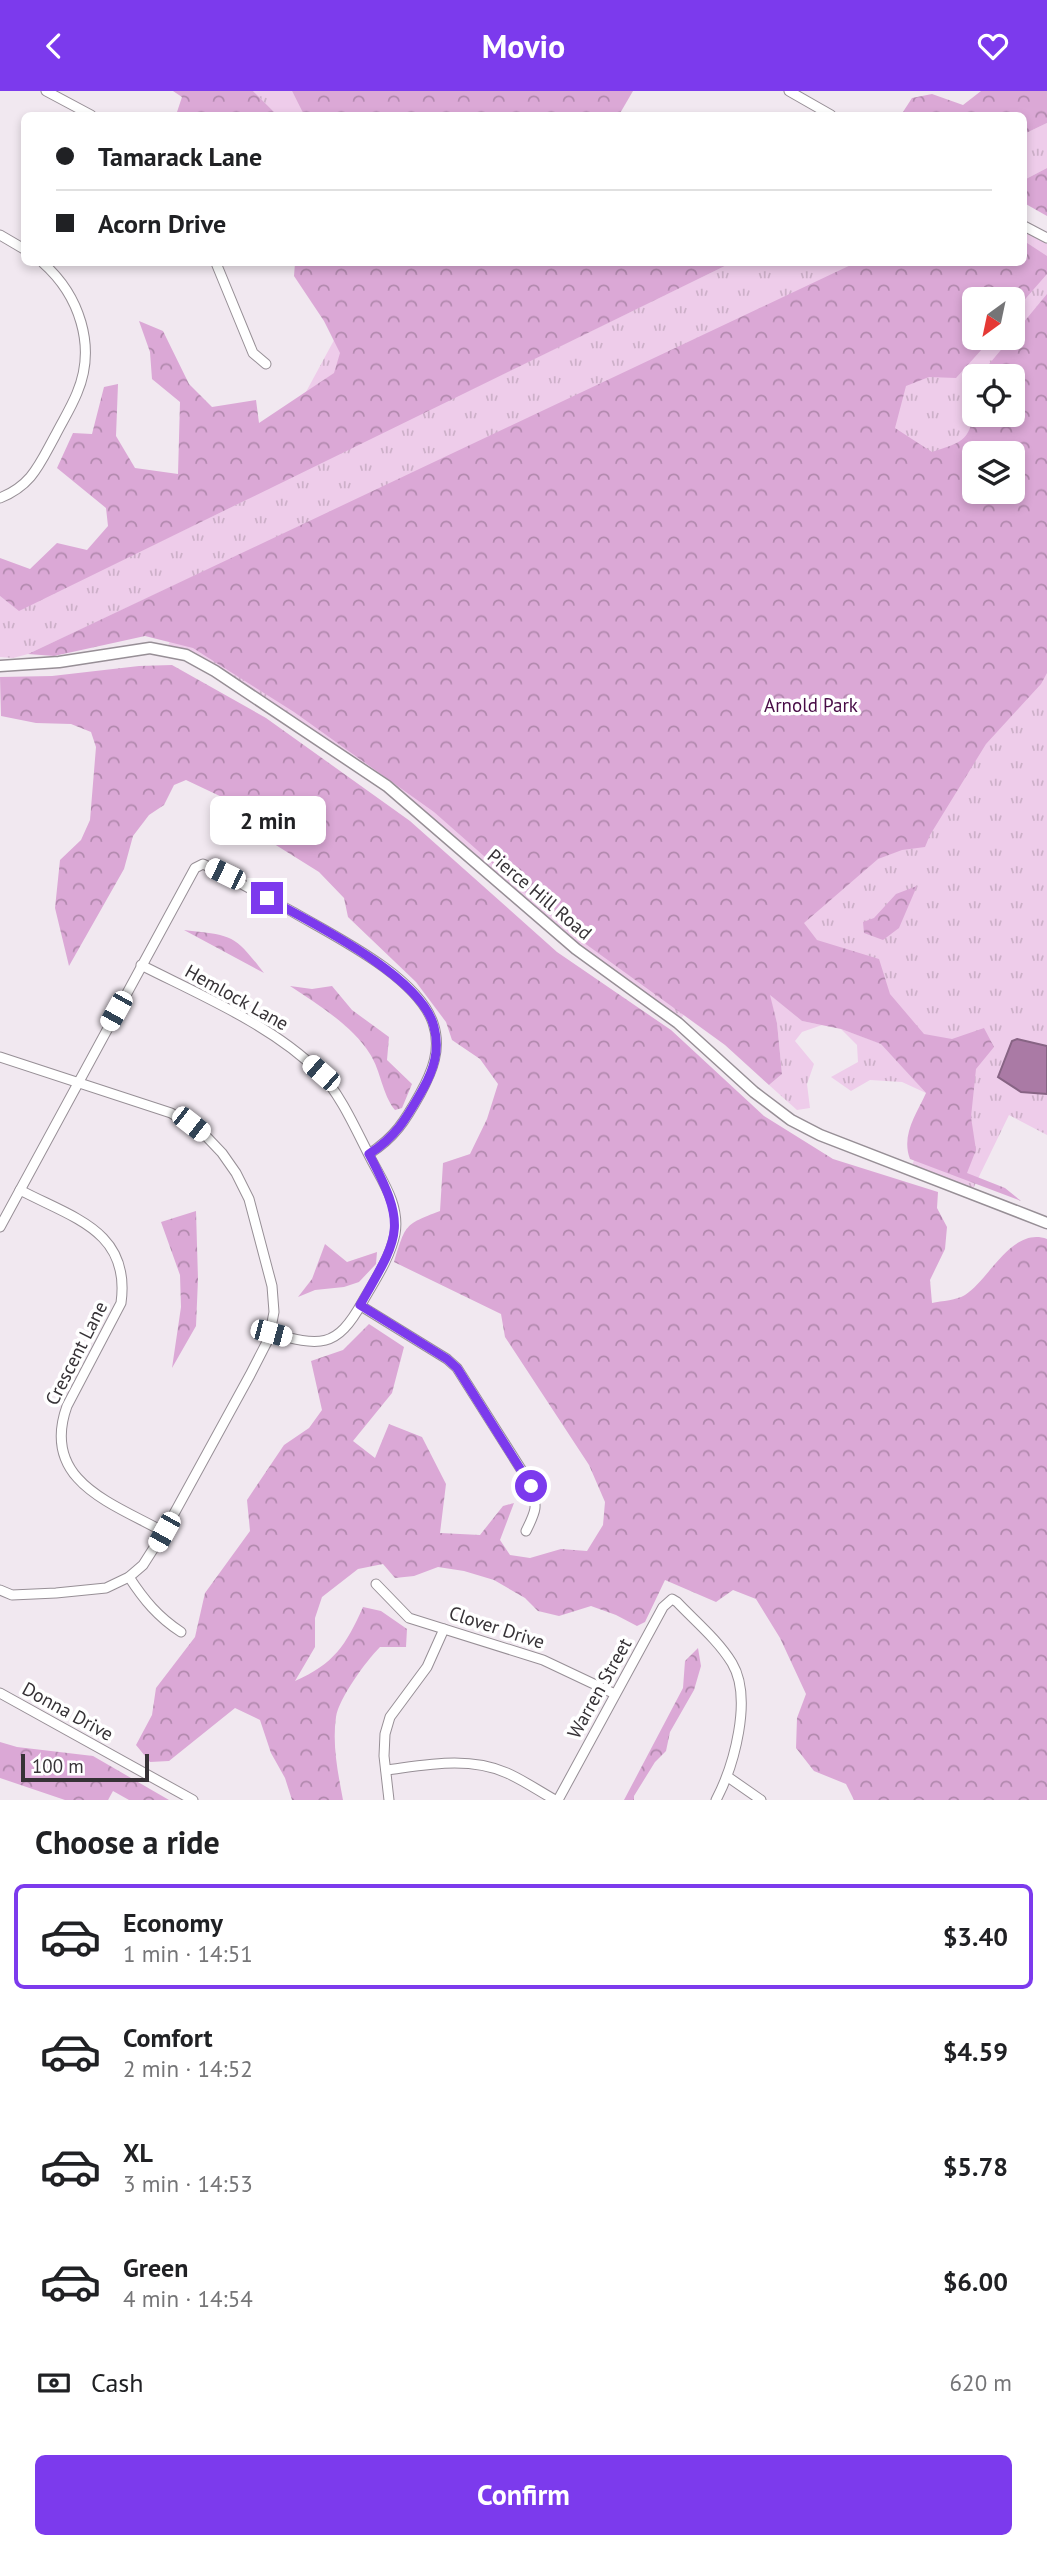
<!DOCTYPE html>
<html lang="en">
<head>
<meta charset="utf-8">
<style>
	:root { --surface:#fff; --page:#f2f2f2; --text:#202124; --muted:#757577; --line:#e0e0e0; --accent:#7c3aed }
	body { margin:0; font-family:"PT Sans",sans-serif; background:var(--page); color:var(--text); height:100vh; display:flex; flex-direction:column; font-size:26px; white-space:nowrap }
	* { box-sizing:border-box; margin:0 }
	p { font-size:23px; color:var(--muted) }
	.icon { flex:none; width:38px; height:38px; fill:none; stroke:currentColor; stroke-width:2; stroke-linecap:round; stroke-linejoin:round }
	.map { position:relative; height:1709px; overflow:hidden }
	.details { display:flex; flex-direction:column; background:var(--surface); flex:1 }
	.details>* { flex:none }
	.hud { position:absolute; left:21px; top:21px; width:1006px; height:154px; border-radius:10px; box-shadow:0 4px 10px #0003; display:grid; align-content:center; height:154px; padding:0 35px; background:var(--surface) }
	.needle { width:46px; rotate:213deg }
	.buttons { position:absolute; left:962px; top:196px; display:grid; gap:14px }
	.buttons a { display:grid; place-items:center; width:63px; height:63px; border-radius:10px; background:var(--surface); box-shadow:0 4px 10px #0003; font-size:35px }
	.scale { position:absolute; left:21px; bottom:18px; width:128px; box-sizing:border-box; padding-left:7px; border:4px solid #363236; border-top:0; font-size:19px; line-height:24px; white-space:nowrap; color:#363236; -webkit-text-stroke:5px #fff; paint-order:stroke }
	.end { position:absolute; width:32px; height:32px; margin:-16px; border:9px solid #7c3aed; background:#fff; box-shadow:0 0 0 4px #fff }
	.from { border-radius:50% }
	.bubble { position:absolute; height:49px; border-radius:10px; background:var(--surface); box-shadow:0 4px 10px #0003; font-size:23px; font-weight:700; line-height:49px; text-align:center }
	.car { position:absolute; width:21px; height:42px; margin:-21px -10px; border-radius:9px; box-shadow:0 0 5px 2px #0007; background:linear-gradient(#fff 24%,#345 0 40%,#fff 0 76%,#345 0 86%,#fff 0) }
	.hud b { display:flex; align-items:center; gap:24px; height:66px; font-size:26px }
	.hud b+b { border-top:2px solid var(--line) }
	.hud i { width:18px; height:18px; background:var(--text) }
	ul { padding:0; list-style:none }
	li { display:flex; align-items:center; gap:21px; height:105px; margin:0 14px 10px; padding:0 21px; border:4px solid transparent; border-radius:10px }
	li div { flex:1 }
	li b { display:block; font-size:26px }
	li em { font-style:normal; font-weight:700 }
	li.selected { border-color:var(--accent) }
	li>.icon { width:63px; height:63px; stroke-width:1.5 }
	h2 { padding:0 35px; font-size:32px; line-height:84px }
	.pay { display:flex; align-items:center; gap:18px; height:77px; padding:0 35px; font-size:26px }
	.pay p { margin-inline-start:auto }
	.action { display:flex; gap:14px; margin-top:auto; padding:14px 35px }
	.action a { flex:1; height:80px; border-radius:10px; background:var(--accent); color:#fff; font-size:28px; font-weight:700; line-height:80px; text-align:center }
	header { display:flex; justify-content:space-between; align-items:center; height:91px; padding:0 35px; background:var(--accent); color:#fff; font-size:32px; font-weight:700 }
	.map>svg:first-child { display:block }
</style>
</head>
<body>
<header><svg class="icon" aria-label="back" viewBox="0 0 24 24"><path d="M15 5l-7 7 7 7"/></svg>Movio<svg class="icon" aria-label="heart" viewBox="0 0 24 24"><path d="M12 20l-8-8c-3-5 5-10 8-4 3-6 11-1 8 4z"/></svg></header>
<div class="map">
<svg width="1047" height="1709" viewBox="0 0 1047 1709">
	<defs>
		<pattern id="grass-tufts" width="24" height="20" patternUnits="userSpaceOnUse" patternTransform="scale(1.75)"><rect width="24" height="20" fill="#eeccea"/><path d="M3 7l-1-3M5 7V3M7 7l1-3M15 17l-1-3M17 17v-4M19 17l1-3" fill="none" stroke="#cdb0c9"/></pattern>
		<pattern id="forest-crowns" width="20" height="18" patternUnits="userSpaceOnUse" patternTransform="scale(1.75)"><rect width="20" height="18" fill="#dba8d6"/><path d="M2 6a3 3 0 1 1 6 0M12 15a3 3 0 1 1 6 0" fill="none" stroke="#b289ae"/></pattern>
	</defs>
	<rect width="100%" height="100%" fill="#f1e8f0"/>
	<!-- grass -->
	<g fill="url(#grass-tufts)" fill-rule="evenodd">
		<polygon points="253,0 292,0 304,24 277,24"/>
		<polygon points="1047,32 1047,77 1024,89 1024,43"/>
		<path d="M1024,135L1047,147V228L1013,285H975V324L1047,325V1044L1009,1024L971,1102L910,1078L956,981L744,839L678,932L576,858L411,714L215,580L166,558L209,478L28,563L13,567L0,566V505L19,519L248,408L346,227L466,301L731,172H1024ZM975,208H1013V247H975ZM975,362H1013V401H975Z"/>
		<polygon points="769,903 802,930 822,934 802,941 795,950 814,973 807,993 810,1017 797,1019 769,994 782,983 777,932"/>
		<polygon points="841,938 882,953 926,1002 902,991 870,989 851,1000 831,986 858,971 857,954"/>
	</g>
	<!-- forest -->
	<g fill="url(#forest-crowns)" fill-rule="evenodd">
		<polygon points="173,0 253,0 277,24 176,24 182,6"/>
		<polygon points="292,0 633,0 619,24 304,24"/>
		<polygon points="981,0 1047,0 1047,32 1024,43 1024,24 901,24 912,7 932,3 963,14"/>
		<polygon points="1047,77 1047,125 1024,112 1024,89"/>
		<path d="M1024,150L1047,165V183L1013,222V208H975V247H992L956,287L929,286L906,295L895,337L932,361C961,351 968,352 975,320V324H1013V285H979L1011,247H1013V244L1047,203V582L1041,593L986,653L930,744L925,756L902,759L878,768L804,832L817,849L879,868L890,903L924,943L952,948L984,937L994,956L976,978L971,1026L976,1059L967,1082L1005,1097L1021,1110L910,1068C901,1044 916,1024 926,1002L881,953L841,938L802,930L770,904L777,932L782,983L769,994L725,954L576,846L434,721L294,621L193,557L145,545L54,565L28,563L855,172H1024ZM975,362H1013V401H975Z"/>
		<polygon points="295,172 731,172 19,520 0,505 0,467 30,478 57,452 87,459 108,435 106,417 57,377 73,342 92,343 104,296 118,293 116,345 135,377 178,383 180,311 152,288 150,261 139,230 163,240 189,293 212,316 256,309 259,332 334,282 340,262 324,230 294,185"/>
		<path d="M172,574L266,627L410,730L557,861L671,939L764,1025L833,1068L938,1101L937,1117L947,1136L945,1158L930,1189L932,1212C942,1210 957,1209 965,1204C989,1189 1012,1135 1047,1148V1709H854L846,1693L814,1680L796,1657L797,1627L806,1603L780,1547L756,1508L733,1499L716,1511L665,1489L645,1531L637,1535L616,1524L591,1515L559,1525L538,1520L525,1507L494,1489L464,1480L438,1476L414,1485L395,1487L383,1473L358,1478L322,1506L315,1527V1556L295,1590C334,1573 346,1554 363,1516L381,1520L407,1538L406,1556H380C366,1570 339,1607 336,1626C332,1654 338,1682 343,1709H292L285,1687L271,1662L260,1629L235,1617L169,1670L150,1671L136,1654L152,1624L156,1597L195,1546L205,1502L250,1440L247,1409L284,1354L309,1337L322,1319L311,1270L343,1259L369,1233L404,1256L392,1302L353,1350L375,1367L389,1333L422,1346L446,1393L440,1442L480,1444L503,1415L514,1412L500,1449L510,1464L530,1467L561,1458L587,1460L603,1434L605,1411L589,1374L505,1246L501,1223L394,1171C406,1134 403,1134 440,1120L443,1072L470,1063L487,1028L498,993L480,968L452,949L446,931L416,891L348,826L344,807L319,781L263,746L224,707L186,689L174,694L164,714L149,724L133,745L124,778L69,875L55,817L60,769L81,749L90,729L96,656L91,641L71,633L36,632L1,625L0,586L52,585L139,575Z"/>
		<polygon points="917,795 899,837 883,849 864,842 863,831 874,827 896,803"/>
		<path d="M184,839C233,845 233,842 264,882Z"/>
		<path d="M290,895L312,898L332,895L352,919L389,946L387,969L412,993L402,1017L395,1019C382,1003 381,980 370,963C353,935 317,913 290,895Z"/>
		<polygon points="196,1120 198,1188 196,1235 172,1277 181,1216 180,1184 161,1131"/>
		<polygon points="325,1153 347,1171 377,1161 376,1173 359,1191 344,1196 315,1199 298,1206 312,1188"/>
		<polygon points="698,1557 701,1575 694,1599 670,1641 666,1660 655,1671 634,1705 634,1709 624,1709 683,1597 685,1570"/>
		<polygon points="0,1651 17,1656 93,1665 169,1709 129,1709 113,1700 108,1709 65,1709 0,1687"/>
	</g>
	<!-- water -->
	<polygon fill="#aa7aa5" stroke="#876484" stroke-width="2" points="1017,948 1047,955 1047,1003 1021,1001 998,986 1012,950"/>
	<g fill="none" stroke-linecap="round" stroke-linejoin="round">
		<defs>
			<g id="minor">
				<polyline points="46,0 91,24"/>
				<polyline points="789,0 831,24"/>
				<polyline points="1024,135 1047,147"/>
				<polyline points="0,144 24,158"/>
				<polyline points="216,172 253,262 266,273"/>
				<path d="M0,407C32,394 39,374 55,345C62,331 71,317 77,302C97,255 79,204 43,172"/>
				<path d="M141,874C200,904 272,934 319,981C340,1002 357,1041 371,1068C383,1091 400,1115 395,1143C390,1167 375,1189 363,1210C336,1259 320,1255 270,1242"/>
				<polyline points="0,966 171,1022 203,1042 222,1062 236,1082 249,1108 272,1195 274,1221 269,1247 250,1284 164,1441 143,1474 129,1486 106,1497 56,1502 12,1504 0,1499"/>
				<path d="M20,1099C73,1127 131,1140 121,1212L67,1315C40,1390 112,1412 164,1441"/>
				<path d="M0,1136L195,777L203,773C234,788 263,805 293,821C334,845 417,885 433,932C442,958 432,981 420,1003C405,1030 395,1046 369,1063"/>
				<path d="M361,1215L447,1268L457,1277L531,1394C538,1416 536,1420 526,1440"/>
				<path d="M129,1486C144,1509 158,1526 181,1541"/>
				<polyline points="376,1493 409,1527 543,1569 615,1603"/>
				<polyline points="0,1602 193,1709"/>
				<path d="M386,1679C426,1674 468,1665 507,1682C523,1689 539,1700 555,1709"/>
				<polyline points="728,1686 761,1709"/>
				<polyline points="389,1709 384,1665 385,1643 390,1626 427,1576 444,1538"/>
				<path d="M558,1709L663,1516L672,1508L677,1511C695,1530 718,1549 732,1572C753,1607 734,1675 716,1709"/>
			</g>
			<polyline id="tertiary" points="0,575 59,571 150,557 186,564 215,580 387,695 576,858 678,932 754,1001 791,1029 820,1044 1047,1132"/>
		</defs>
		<!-- minor casing -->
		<use href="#minor" stroke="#978f96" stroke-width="11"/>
		<!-- tertiary casing -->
		<use href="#tertiary" stroke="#978f96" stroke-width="13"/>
		<!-- minor -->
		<use href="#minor" stroke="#fff" stroke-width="9"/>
		<!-- tertiary -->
		<use href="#tertiary" stroke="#fff" stroke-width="10"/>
	</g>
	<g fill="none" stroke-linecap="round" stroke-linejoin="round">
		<!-- route -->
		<path stroke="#7c3aed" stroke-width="9" d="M267,807C310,831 422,885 434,936C440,959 434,978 423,998C407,1026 397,1045 369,1063C408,1137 400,1144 360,1214L447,1268L457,1277L531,1395"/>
	</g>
	<g text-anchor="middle" stroke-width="7" stroke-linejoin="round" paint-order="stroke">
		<!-- park labels -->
		<g font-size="19" fill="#480c46" stroke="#fff">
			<text x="811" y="621">Arnold Park</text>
		</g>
		<!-- street labels -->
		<g font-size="19" fill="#363236" stroke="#fff">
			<text transform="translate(540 803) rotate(40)" y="7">Pierce Hill Road</text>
			<text transform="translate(237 906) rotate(29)" y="7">Hemlock Lane</text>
			<text transform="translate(76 1262) rotate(-63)" y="7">Crescent Lane</text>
			<text transform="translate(497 1536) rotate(18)" y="7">Clover Drive</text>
			<text transform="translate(599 1597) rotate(-61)" y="7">Warren Street</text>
			<text transform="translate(68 1620) rotate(29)" y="7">Donna Drive</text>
		</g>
	</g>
</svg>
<div class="buttons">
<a><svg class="needle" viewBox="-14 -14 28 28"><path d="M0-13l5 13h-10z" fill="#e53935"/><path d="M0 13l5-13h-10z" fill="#757577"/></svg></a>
<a><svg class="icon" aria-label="locate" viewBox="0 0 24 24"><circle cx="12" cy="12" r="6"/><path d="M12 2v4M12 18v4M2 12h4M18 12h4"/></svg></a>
<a><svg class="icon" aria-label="layers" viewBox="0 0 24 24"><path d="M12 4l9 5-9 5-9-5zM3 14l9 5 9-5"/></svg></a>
</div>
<div class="scale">100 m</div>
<i class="end from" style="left:531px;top:1395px"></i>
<i class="end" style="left:267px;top:807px"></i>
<div class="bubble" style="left:210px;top:705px;width:116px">2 min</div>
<i class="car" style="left:225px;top:783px;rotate:296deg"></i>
<i class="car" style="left:116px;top:920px;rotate:209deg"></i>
<i class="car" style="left:321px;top:982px;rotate:311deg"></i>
<i class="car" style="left:191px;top:1033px;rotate:128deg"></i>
<i class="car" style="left:271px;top:1242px;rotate:105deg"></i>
<i class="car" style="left:164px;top:1441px;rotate:209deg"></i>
<div class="hud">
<b><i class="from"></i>Tamarack Lane</b>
<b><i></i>Acorn Drive</b>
</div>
</div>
<section class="details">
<h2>Choose a ride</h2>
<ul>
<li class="selected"><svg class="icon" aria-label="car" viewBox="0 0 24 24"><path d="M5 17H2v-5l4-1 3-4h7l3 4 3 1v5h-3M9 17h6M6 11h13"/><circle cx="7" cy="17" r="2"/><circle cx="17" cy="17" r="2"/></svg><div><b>Economy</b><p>1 min · 14:51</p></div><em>$3.40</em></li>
<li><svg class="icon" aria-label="car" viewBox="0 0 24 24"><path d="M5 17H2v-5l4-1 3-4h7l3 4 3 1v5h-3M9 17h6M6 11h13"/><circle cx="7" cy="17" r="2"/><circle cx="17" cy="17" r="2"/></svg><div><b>Comfort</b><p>2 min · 14:52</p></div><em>$4.59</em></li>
<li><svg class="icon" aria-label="car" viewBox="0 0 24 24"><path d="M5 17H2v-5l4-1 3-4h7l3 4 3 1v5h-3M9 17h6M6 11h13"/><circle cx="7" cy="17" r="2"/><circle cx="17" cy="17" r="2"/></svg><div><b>XL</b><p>3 min · 14:53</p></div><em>$5.78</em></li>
<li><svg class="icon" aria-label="car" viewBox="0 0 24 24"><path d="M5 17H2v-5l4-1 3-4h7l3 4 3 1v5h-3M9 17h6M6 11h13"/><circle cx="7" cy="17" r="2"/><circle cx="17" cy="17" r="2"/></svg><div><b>Green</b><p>4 min · 14:54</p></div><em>$6.00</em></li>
</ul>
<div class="pay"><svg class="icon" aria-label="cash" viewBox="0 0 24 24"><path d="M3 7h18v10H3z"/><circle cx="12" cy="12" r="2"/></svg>Cash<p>620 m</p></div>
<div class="action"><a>Confirm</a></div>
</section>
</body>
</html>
